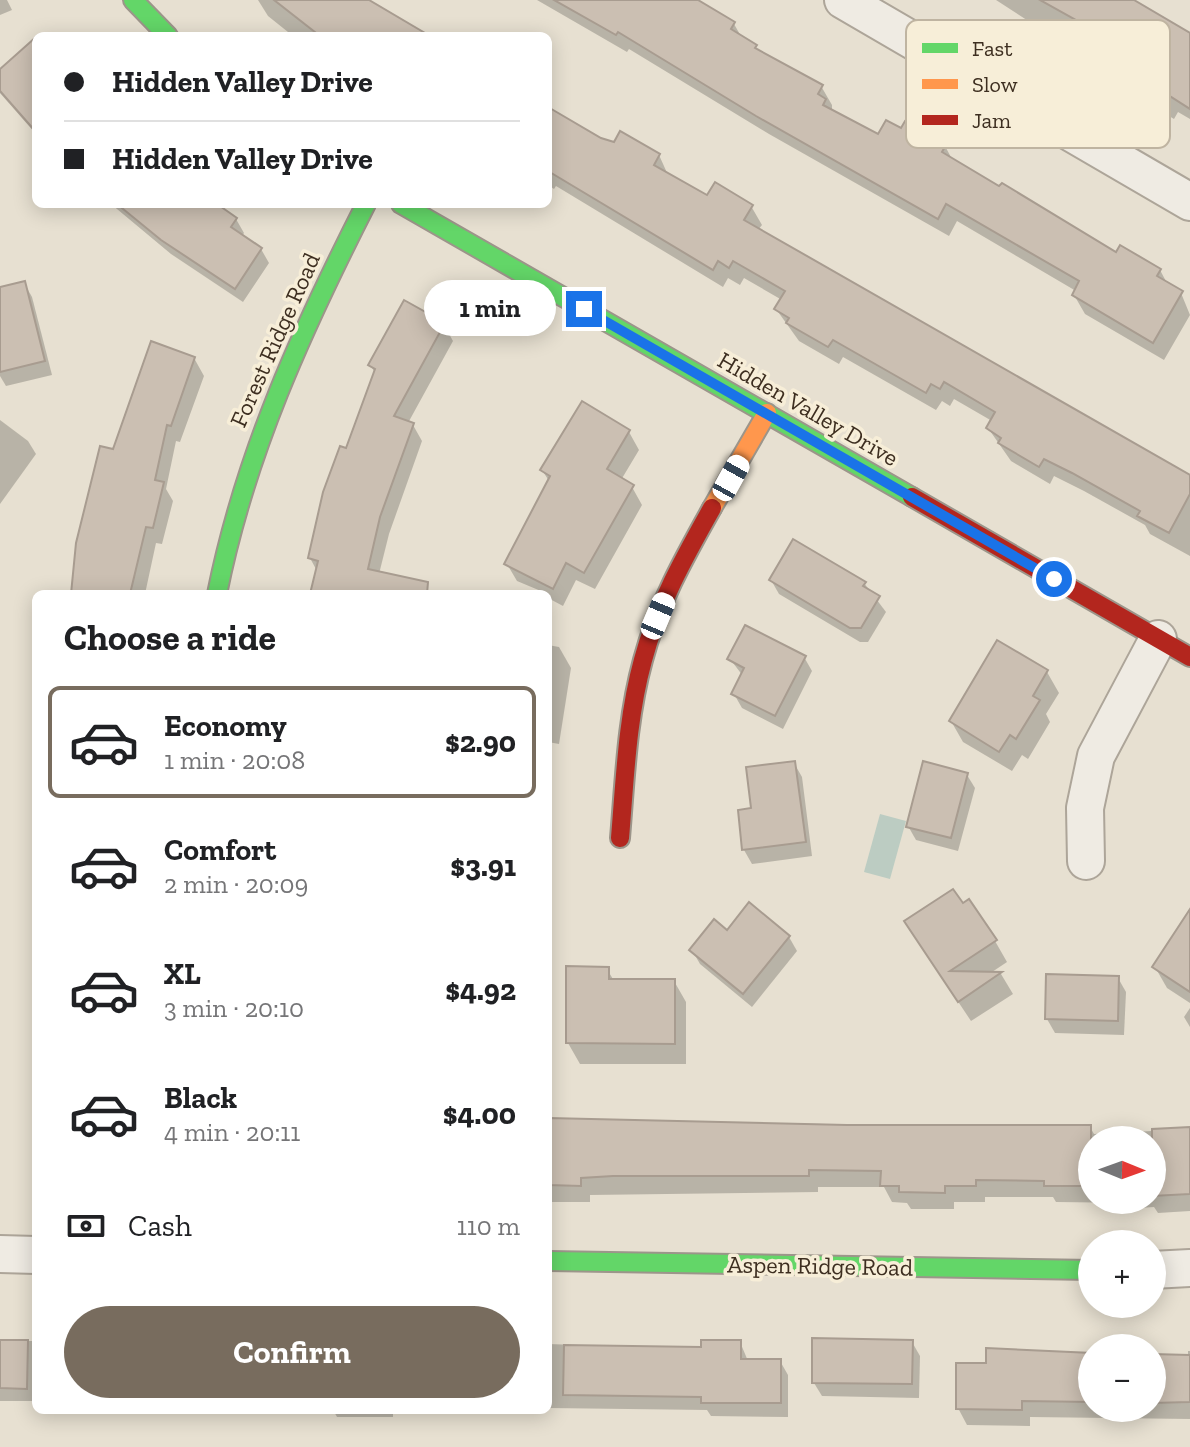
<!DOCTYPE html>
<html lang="en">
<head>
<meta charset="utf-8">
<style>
	:root { --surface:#fff; --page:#f6f6f6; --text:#202124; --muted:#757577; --line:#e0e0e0; --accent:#786c5e }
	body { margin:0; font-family:"Zilla Slab",serif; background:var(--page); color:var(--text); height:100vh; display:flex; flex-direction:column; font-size:30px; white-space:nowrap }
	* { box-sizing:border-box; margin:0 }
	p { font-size:26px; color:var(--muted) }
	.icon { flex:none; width:44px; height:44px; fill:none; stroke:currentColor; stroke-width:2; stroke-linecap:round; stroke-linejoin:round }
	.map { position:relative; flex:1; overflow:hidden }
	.sheet { position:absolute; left:32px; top:590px; width:520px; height:824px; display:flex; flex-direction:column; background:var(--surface); border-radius:12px; box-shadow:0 4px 20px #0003 }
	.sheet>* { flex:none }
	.banner { position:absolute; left:32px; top:32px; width:520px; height:176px; border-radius:12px; box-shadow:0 4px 20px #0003; display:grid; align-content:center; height:176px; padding:0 32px; background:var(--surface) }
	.needle { width:52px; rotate:91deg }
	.fabs { position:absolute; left:1078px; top:1126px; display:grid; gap:16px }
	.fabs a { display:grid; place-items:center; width:88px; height:88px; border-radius:50%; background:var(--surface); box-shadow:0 4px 20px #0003; font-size:40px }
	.end { position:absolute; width:36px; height:36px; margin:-18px; border:10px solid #1a73e8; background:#fff; box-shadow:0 0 0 4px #fff }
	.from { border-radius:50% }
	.bubble { position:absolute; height:56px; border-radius:28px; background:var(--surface); box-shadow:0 4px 20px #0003; font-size:26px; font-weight:800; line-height:56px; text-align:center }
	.car { position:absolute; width:24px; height:48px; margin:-24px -12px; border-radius:10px; box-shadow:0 0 6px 2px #0007; background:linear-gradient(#fff 24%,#345 0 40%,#fff 0 76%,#345 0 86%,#fff 0) }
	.banner b { display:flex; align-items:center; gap:28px; height:76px; font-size:30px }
	.banner b+b { border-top:2px solid var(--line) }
	.banner i { width:20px; height:20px; background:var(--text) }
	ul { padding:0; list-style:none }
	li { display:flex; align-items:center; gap:24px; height:112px; margin:0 16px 12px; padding:0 16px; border:4px solid transparent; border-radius:12px }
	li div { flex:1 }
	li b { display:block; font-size:30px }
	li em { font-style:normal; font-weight:800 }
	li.on { border-color:var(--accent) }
	li>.icon { width:72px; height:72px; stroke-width:1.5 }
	h2 { padding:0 32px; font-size:36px; line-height:96px }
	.pay { display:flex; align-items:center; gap:20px; height:88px; padding:0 32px; font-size:30px }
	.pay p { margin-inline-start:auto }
	.cta { display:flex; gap:16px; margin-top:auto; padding:16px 32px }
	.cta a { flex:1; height:92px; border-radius:48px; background:var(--accent); color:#fff; font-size:32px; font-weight:800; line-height:92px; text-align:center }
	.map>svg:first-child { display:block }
</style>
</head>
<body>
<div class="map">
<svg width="1190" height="1447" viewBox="0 0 1190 1447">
	<rect width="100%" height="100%" fill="#e7e0d1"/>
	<!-- water -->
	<polygon fill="#bcccc2" points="880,814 906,821 890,879 864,872"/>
	<!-- shadow -->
	<g fill="#0003" fill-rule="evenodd">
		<polygon points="0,0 7,0 12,10 0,15"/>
		<polygon points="258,0 360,0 350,36 293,36 268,16"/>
		<polygon points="537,0 676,0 734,24 742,38 759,52 821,86 832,105 832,112 878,137 945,146 953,161 1117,255 1160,270 1168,285 1181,293 1190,315 1164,360 1085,314 1074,295 1076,291 957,221 949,236 769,134 629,49 627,52"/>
		<polygon points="996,0 1130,0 1190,36 1190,119 1178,112 1174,119 1136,96 1110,60 1114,53 1080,34 1077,39 1065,32 1059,41"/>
		<polygon points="36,50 36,134 0,93 0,72"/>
		<polygon points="548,109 600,140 659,155 668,175 708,198 751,206 762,225 758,230 1190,477 1190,556 1150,534 1145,525 1084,491 1054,476 1050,484 1011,461 988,428 992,421 954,399 950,406 942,401 936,410 843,357 839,364 799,341 776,309 782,300 744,278 740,285 728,278 723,287 556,186 554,189 548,185"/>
		<polygon points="111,204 213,204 236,219 244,233 242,236 261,249 269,263 243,302 171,254"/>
		<polygon points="24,283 32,297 52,375 6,386 0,376 0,289"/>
		<polygon points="444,325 453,341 408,423 413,425 422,441 389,534 379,574 395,594 312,594 317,571 310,558 376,374 370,365"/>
		<polygon points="194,358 204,376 180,442 176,441 166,489 173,501 162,544 156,543 145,594 71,594 114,451"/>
		<polygon points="0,420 28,441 36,454 0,504"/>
		<polygon points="629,432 639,450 621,480 632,487 642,505 595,589 576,580 563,606 548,598 548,594 517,581 507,564 549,481 542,470"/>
		<polygon points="771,580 864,583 886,612 868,642 860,642 779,594"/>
		<polygon points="548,645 559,647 571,668 559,744 548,742"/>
		<polygon points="804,657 812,671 783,729 742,708 734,694 743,676 730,659"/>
		<polygon points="1047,672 1059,693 1046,714 1050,722 1028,759 1022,755 1012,771 963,742 951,721"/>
		<polygon points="794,763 802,777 812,856 752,864 744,850 740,812 753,810"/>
		<polygon points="967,775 975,788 958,851 916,840 908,826"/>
		<polygon points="727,933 789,937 797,951 752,1007 700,964 692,950"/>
		<polygon points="1190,936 1190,1003 1167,988 1155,967"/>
		<polygon points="995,941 1007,962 989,974 1001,974 1013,994 971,1021 919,943"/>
		<polygon points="607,969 614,981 674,981 686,1002 686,1064 580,1064 568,1043"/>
		<polygon points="1118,978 1126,992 1124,1035 1055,1033 1047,1019"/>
		<polygon points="1190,1008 1190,1027 1184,1017"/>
		<path d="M548,1121L1090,1127L1094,1134L1190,1129V1211L1158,1213L1154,1207L1139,1208L1136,1203L1056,1202L1053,1197H985V1202H954V1209H911L907,1203L892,1202L884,1187H818V1192L590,1195V1202H548ZM1092,1140H1152V1200H1092Z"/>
		<rect x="0" y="1341" width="36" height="60"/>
		<polygon points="740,1342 748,1361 780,1361 788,1375 788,1417 711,1416 707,1410 548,1408 548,1344 703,1349"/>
		<polygon points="912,1342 920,1356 919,1398 822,1396 814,1383"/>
		<polygon points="1188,1351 1190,1351 1190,1419 1030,1417 1030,1426 967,1425 958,1408 988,1365 1092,1355 1092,1408 1152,1408 1152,1356 1188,1357"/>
		<polygon points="333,1410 393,1410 393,1417 337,1417"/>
	</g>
	<!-- building -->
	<g fill="#cbbfb2" stroke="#a89c90" stroke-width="2">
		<polygon points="274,0 369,0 430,36 320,36"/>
		<polygon points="554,0 698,0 735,22 731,29 757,45 755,48 823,85 818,94 826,99 823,105 878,134 886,120 901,128 905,121 946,145 942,152 999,186 1002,183 1116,252 1120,245 1161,269 1157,276 1183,291 1153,343 1072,295 1079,281 946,204 938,219 756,116 618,32 616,35"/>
		<polygon points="1040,0 1134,0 1190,33 1190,109 1168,95 1164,102 1123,77 1127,71 1108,60 1117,43"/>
		<polygon points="36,37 36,132 0,91 0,69"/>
		<polygon points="548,107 601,138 614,142 620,131 660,154 654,165 707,195 715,182 753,205 744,220 1190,475 1190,494 1169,533 1137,516 1140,511 1072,473 1044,459 1039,467 998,443 1001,438 986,428 995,412 944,382 940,389 931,384 926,393 833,340 828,347 786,323 789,318 774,309 785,291 733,261 729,268 718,261 713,270 548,171"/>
		<polygon points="117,204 217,204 237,218 231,227 262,248 235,289 161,240"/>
		<polygon points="25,281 45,361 0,372 0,287"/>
		<polygon points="404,300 445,323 394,416 414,423 380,517 368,569 428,582 427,594 310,594 318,561 308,558 323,492 340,446 346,448 375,369 368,365"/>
		<polygon points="151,341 195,357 171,426 167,425 155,480 164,482 153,528 146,527 130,594 71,594 76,543 100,446 113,449"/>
		<polygon points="582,401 630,430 607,469 634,485 584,573 566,563 553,589 504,564 550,476 540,470"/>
		<polygon points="793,539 866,582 863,586 880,596 861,628 850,628 769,580"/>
		<polygon points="745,625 806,656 775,716 731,694 744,668 727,659"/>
		<polygon points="997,640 1048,670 1033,696 1040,700 1016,739 1010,735 999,752 949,721"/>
		<polygon points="795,761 806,842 742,850 738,810 751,808 746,767"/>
		<polygon points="923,761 968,773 951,838 906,827"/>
		<polygon points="953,889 963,903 969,899 997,940 950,971 1002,972 958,1002 904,921"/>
		<polygon points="749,902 790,936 743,994 689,950 714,919 727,930"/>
		<polygon points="1190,909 1190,992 1152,967"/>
		<polygon points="566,966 609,967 609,979 675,979 675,1044 566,1043"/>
		<polygon points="1046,974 1119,976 1118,1021 1045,1019"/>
		<polygon points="548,1118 847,1125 1091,1125 1091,1186 1044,1186 1044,1181 976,1180 976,1186 945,1186 945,1193 899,1192 899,1186 880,1186 881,1171 809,1170 809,1176 613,1176 581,1178 581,1186 548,1185"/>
		<polygon points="1190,1127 1190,1194 1152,1196 1152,1129"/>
		<polygon points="812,1338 913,1340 912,1384 812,1383"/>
		<polygon points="0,1340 28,1340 27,1389 0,1388"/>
		<polygon points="701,1340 741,1340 741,1359 781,1359 781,1403 701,1403 701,1397 563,1395 564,1345 701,1347"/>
		<polygon points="986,1348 1092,1353 1092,1402 1022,1401 1022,1410 956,1409 956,1363 986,1363"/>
		<polygon points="1152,1354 1190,1355 1190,1402 1152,1403"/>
	</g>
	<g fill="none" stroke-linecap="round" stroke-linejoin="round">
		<defs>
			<g id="street">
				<polyline points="843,0 1190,202"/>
				<polyline points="1086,861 1085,808 1096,756 1158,639"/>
				<polyline points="0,1254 36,1255"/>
				<polyline points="1152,1270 1190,1268"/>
			</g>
			<g id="fast">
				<polyline points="133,0 168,36"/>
				<polyline points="401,204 912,497"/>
				<path d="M217,594C245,454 302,330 366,204"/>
				<polyline points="548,1261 1092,1270"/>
			</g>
			<polyline id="slow" points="712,508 767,413"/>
			<g id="jam">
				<polyline points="912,497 1190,657"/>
				<path d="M620,838C625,779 627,718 643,660C657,606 685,556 712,508"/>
			</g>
		</defs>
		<!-- street casing -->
		<use href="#street" stroke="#ada599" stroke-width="40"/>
		<!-- fast casing -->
		<use href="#fast" stroke="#9c958a" stroke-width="22"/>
		<!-- slow casing -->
		<use href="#slow" stroke="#9c958a" stroke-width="22"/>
		<!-- jam casing -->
		<use href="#jam" stroke="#9c958a" stroke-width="22"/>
		<!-- street -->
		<use href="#street" stroke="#efebe3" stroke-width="36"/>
		<!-- fast -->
		<use href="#fast" stroke="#63d668" stroke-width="18"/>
		<!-- slow -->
		<use href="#slow" stroke="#ff974d" stroke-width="18"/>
		<!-- jam -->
		<use href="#jam" stroke="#b3261e" stroke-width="18"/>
	</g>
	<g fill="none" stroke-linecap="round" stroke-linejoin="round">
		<!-- route -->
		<polyline stroke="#1a73e8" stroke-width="10" points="584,309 1054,579"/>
	</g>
	<g text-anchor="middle" stroke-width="7" stroke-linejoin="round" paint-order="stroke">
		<!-- street labels -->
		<g font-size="24" fill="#3d2e20" stroke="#f7eed8">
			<text transform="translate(275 340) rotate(-66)" y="8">Forest Ridge Road</text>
			<text transform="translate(808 409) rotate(30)" y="8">Hidden Valley Drive</text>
			<text transform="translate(820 1266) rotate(1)" y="8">Aspen Ridge Road</text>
		</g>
	</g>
	<!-- legend -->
	<rect x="906" y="20" width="264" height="128" rx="12" fill="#f7eed8" stroke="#bfb4a1" stroke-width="2"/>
	<rect x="922" y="43" width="36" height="10" fill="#63d668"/>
	<rect x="922" y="79" width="36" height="10" fill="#ff974d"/>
	<rect x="922" y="115" width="36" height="10" fill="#b3261e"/>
	<g font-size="22" fill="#3d2e20">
		<text x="972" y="56">Fast</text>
		<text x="972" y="92">Slow</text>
		<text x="972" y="128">Jam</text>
	</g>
</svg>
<div class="fabs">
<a><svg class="needle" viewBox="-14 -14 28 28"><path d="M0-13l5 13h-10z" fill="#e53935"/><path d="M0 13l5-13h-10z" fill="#757577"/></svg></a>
<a>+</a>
<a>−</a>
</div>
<i class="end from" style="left:1054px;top:579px"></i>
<i class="end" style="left:584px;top:309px"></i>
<div class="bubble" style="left:424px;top:280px;width:132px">1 min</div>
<i class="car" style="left:731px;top:478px;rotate:29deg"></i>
<i class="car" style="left:658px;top:616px;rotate:23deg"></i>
<div class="banner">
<b><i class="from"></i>Hidden Valley Drive</b>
<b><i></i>Hidden Valley Drive</b>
</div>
<section class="sheet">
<h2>Choose a ride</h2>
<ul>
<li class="on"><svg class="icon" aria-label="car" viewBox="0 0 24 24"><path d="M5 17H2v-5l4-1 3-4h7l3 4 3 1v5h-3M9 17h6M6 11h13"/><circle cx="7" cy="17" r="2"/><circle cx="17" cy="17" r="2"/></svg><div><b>Economy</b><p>1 min · 20:08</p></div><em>$2.90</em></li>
<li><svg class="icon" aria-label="car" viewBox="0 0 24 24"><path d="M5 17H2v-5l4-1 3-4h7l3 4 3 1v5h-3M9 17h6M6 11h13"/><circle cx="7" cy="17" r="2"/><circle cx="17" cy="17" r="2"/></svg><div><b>Comfort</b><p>2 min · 20:09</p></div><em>$3.91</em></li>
<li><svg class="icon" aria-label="car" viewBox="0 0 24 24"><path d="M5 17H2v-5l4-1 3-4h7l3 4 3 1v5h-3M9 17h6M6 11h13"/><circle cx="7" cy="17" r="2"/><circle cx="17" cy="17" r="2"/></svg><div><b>XL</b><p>3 min · 20:10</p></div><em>$4.92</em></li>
<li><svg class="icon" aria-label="car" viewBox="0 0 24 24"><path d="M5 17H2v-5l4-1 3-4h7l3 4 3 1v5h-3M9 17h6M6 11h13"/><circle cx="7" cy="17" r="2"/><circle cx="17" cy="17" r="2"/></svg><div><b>Black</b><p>4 min · 20:11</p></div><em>$4.00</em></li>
</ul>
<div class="pay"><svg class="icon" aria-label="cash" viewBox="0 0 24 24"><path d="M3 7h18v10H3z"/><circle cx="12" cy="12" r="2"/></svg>Cash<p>110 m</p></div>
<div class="cta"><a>Confirm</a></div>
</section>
</div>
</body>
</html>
